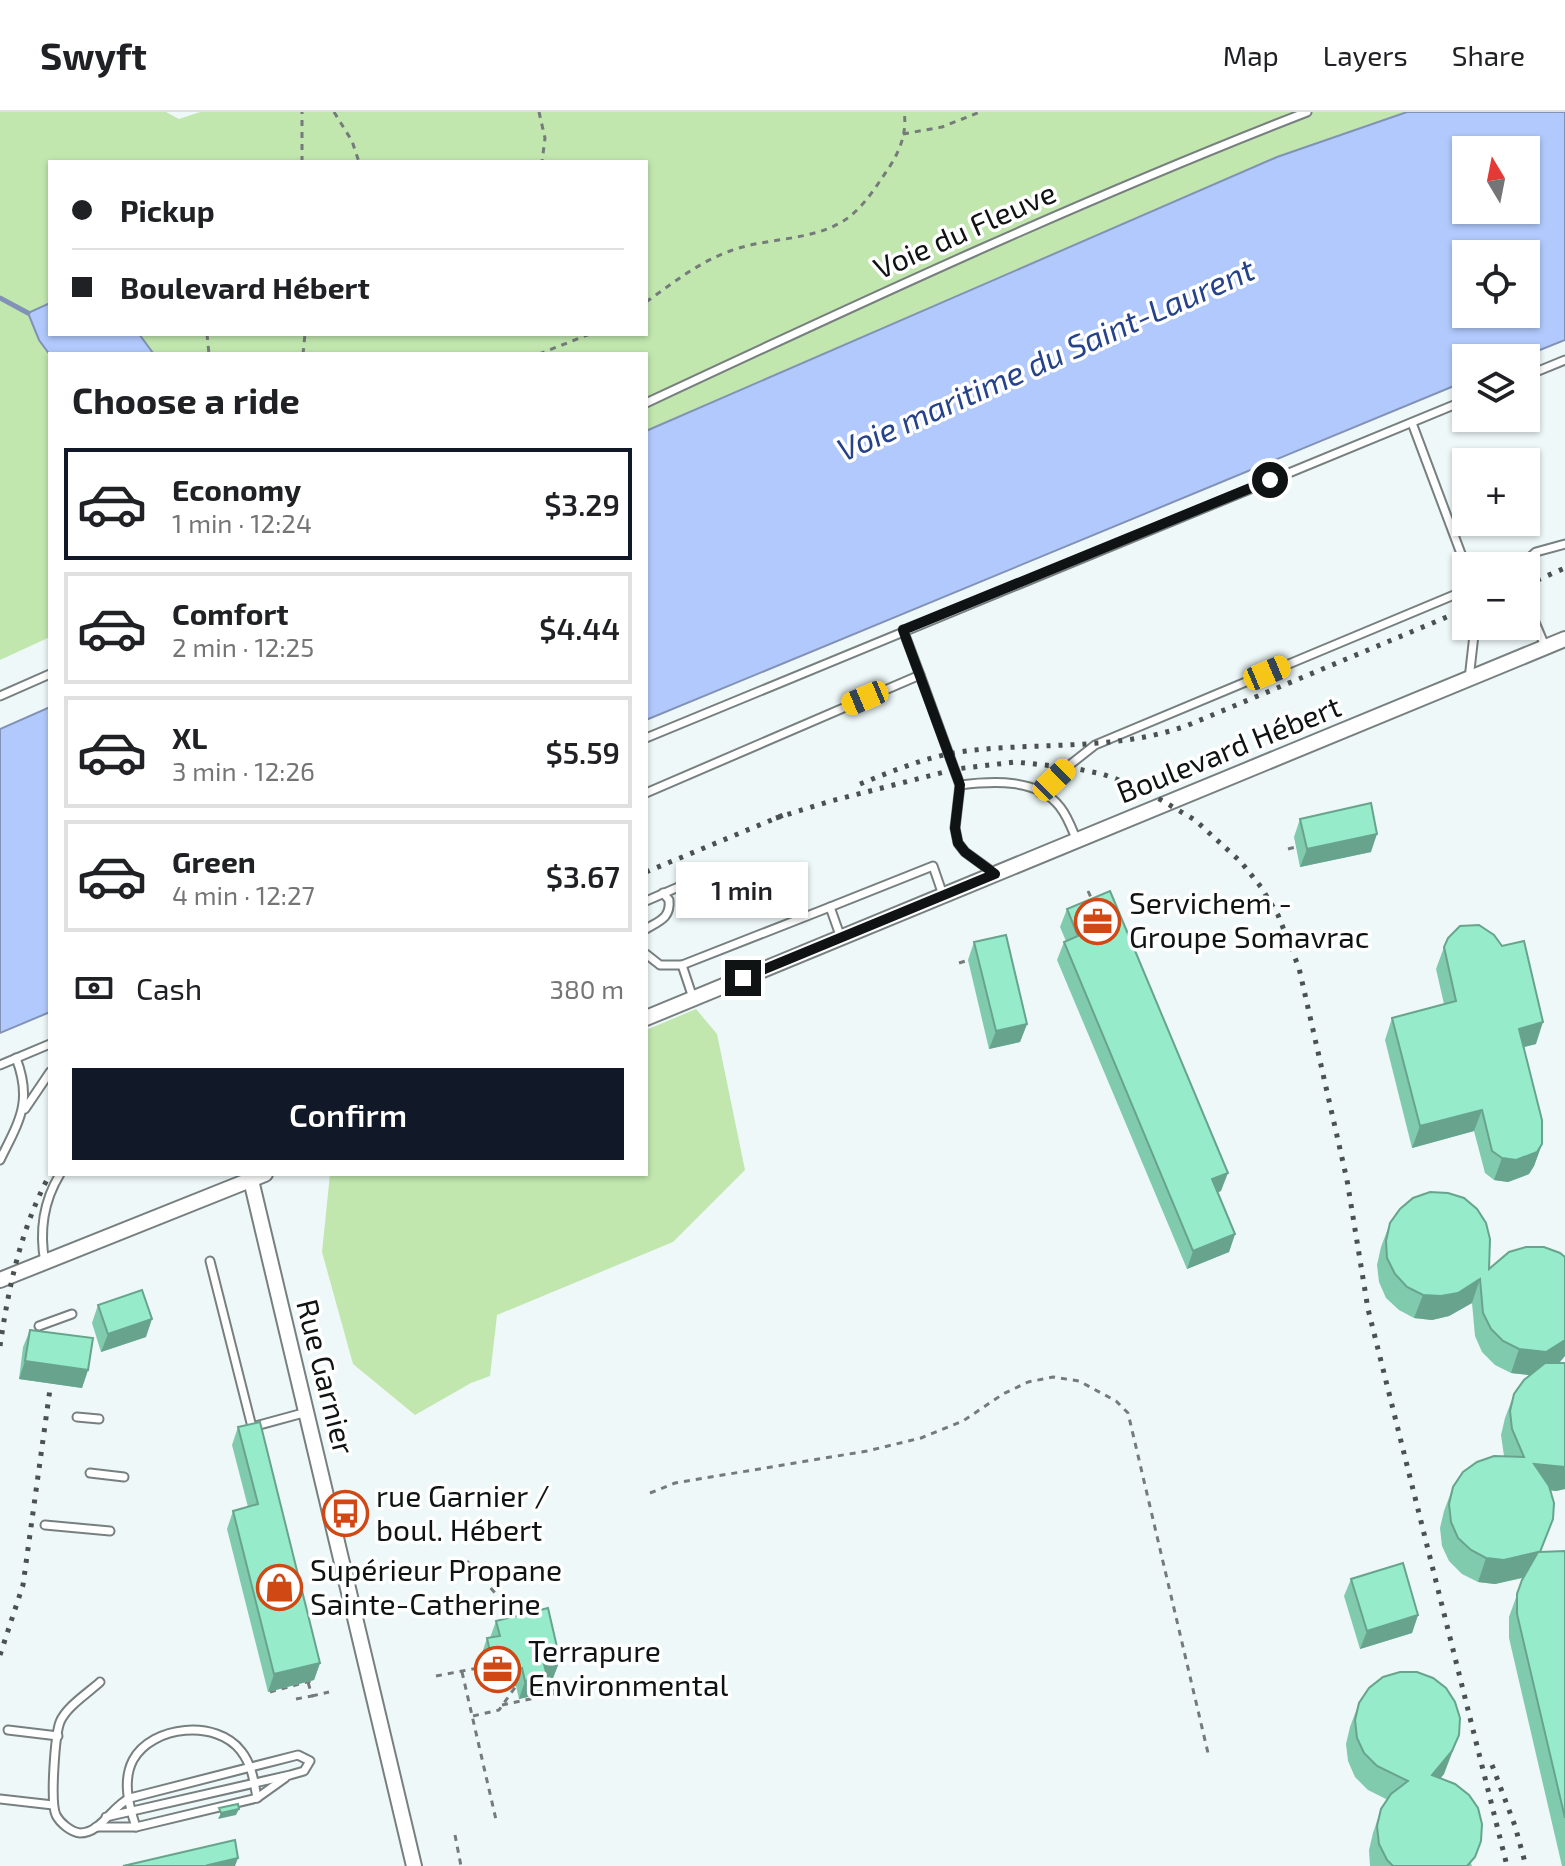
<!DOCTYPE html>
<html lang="en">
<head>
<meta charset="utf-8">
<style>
	:root { --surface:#fff; --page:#f2f2f2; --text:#202124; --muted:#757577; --line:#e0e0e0; --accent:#111827 }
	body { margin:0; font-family:"Exo 2",sans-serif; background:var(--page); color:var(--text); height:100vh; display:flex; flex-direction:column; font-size:30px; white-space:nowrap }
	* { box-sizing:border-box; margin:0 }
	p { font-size:26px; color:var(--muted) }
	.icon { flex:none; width:44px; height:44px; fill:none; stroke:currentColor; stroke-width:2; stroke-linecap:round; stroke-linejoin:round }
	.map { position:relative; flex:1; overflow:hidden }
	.drawer { position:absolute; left:48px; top:240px; width:600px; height:824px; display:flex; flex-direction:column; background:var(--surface); border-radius:0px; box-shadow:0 2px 6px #0004 }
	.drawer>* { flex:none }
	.banner { position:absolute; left:48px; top:48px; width:600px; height:176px; border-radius:0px; box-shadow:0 2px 6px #0004; display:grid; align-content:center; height:176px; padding:0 24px; background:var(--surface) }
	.needle { width:52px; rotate:350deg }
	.fabs { position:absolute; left:1452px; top:24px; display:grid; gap:16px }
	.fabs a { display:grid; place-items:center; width:88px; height:88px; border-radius:0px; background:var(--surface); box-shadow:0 2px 6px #0004; font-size:40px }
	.end { position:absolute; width:36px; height:36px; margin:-18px; border:10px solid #101313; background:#fff; box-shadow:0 0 0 4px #fff }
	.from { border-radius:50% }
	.bubble { position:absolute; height:56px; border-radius:0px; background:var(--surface); box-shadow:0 2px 6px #0004; font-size:26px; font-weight:600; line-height:56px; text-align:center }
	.car { position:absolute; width:24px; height:48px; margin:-24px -12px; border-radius:10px; box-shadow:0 0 6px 2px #0007; background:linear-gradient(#f5c518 24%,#345 0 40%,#f5c518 0 76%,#345 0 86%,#f5c518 0) }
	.banner b { display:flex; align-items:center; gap:28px; height:76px; font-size:30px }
	.banner b+b { border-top:2px solid var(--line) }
	.banner i { width:20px; height:20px; background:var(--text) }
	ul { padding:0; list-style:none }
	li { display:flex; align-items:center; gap:24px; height:112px; margin:0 16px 12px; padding:0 8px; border:4px solid var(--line); border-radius:0px }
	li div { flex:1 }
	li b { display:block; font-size:30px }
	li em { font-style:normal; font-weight:600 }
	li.current { border-color:var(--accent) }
	li>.icon { width:72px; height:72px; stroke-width:1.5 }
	h2 { padding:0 24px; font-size:36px; line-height:96px }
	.pay { display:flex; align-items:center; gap:20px; height:88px; padding:0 24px; font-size:30px }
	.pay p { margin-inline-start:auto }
	.primary-button { display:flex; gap:16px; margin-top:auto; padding:16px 24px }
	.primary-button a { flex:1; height:92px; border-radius:0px; background:var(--accent); color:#fff; font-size:32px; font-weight:600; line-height:92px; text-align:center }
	header { display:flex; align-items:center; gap:48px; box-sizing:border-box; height:112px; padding:0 40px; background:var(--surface); border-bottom:2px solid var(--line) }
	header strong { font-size:38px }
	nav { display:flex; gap:44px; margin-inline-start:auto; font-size:28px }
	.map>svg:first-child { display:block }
</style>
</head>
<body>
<header>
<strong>Swyft</strong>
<nav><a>Map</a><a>Layers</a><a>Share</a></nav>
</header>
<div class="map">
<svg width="1565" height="1754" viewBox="0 0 1565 1754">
	<rect width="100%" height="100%" fill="#eef8f8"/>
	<!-- green -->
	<g fill="#c1e7af">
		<polygon points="0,0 166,0 179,7 200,0 1407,0 1277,45 646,319 646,242 152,242 139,222 646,222 646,50 50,50 50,191 28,201 39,228 50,243 50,525 0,548"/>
		<polygon points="696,897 717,922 745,1058 673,1130 497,1203 490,1264 471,1271 415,1303 353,1252 322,1140 330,1062 646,1062 646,918"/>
	</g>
	<!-- water -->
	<g fill="#b1c9fc" stroke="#8192b6" stroke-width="2" fill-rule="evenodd">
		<path d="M1407,0H1565V228L1520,246H1466V269L646,608V319L1277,45ZM1466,38H1526V98H1466ZM1466,142H1526V202H1466Z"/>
		<polygon points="50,191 50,222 139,222 153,241 50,243 39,228 28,201"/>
		<polygon points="50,595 50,900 0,921 0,617"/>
	</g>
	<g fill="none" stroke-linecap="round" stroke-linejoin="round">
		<!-- stream -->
		<polyline stroke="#8192b6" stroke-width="5" points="0,186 28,201"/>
		<defs>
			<g id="lane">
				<polyline points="1526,264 1565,248"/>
				<path d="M646,291C864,189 1083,87 1307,0"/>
				<polyline points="1412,311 1466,455"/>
				<polyline points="1520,454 1536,440 1565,432"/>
				<polyline points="1526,489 1545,534"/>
				<polyline points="903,518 920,563"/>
				<polyline points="1469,567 1475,514"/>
				<polyline points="0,584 50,562"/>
				<polyline points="646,626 1466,288"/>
				<path d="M960,673C992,669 1038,666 1060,695C1068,705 1072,717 1077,729"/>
				<polyline points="646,681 920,563 960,673 955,716 958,731 965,740 994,761"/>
				<polyline points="1040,681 1067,655 1095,633 1466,478"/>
				<polyline points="646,789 697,767"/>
				<polyline points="830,795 933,754 943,783"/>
				<path d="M646,817C659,809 671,806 669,788L663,781"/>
				<polyline points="646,842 660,853 682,853 830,795 841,826"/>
				<polyline points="682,853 693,886"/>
				<polyline points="0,953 50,932"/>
				<polyline points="25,997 50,960"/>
				<path d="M0,1048C19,1009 33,990 16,946"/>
				<polyline points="210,1149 252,1315 307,1300"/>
				<path d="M45,1151C39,1119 43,1090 60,1062"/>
				<polyline points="39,1214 72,1202"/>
				<polyline points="77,1305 99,1307"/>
				<polyline points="90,1361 124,1365"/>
				<polyline points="45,1413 110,1419"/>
				<path d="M100,1570C88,1581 66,1595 60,1610C55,1623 50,1690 56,1703C60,1711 71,1720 80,1721C101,1721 112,1694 130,1686L298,1643L310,1649L304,1659L290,1663L106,1705"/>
				<polyline points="8,1618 58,1624"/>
				<polyline points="0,1687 53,1693"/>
				<polyline points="96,1715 136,1715 257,1686 285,1666"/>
				<path d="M136,1715C129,1694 122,1669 133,1648C152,1613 217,1607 241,1639C252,1653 254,1669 257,1686"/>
			</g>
			<g id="street">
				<polyline points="646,906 1565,527"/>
				<polyline points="251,1068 414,1754"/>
				<polyline points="0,1168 265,1062"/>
			</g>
		</defs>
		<!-- lane casing -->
		<use href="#lane" stroke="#777f7f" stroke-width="11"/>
		<!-- street casing -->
		<use href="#street" stroke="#777f7f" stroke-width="18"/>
		<!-- path -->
		<g stroke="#757b7b" stroke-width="3" stroke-dasharray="6 6" stroke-linecap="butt">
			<polyline points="334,0 352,29 359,50"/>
			<polyline points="539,0 545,26 542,50"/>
			<polyline points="903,22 942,15 980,0"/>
			<polyline points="302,50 302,0"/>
			<path d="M646,190C673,171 699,150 730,139C765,126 806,129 838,112C858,102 872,81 884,63C897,45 908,23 904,0"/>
			<polyline points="207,222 209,242"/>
			<polyline points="303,242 305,222"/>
			<polyline points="539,242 590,222"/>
			<polyline points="1288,737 1296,735"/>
			<polyline points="1088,779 1092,788"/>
			<polyline points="959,851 969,848"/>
			<polyline points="650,1381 675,1371 867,1339 921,1326 963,1309 1003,1282 1028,1270 1053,1265 1079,1269 1116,1289 1128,1301 1208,1641"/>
			<polyline points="467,1449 495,1481 510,1506"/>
			<polyline points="462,1560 497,1712"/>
			<polyline points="436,1564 483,1555"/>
			<polyline points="270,1580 314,1568 313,1566"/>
			<polyline points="312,1584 329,1580"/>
			<polyline points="296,1587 312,1584 308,1570"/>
			<polyline points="502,1593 558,1581 541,1572"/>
			<polyline points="473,1604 499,1598 516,1574"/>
			<polyline points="455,1723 461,1754"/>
		</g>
		<!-- lane -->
		<use href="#lane" stroke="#fff" stroke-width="7"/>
		<!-- street -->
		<use href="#street" stroke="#fff" stroke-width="14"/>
		<!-- rail -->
		<g stroke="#4b5050" stroke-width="5" stroke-dasharray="4 8" stroke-linecap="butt">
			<polyline points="1526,473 1565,456"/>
			<path d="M860,672C895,658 928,644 966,639C1040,630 1114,639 1186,614L1466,497"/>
			<polyline points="776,706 831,689 956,657 1015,650 1073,656 1102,662 1139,675 1195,708 1241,750 1261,775 1278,803 1299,856 1347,1068 1368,1197 1507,1754"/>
			<polyline points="646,760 786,702"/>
			<path d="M0,1234C9,1173 21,1116 50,1062"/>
			<polyline points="0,1543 23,1473 50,1277"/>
			<polyline points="1492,1653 1515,1714 1526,1754"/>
		</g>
	</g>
	<!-- wall -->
	<g fill="#80caae">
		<polygon points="1300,707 1371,740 1300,755 1294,725"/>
		<polygon points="1067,797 1221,1079 1218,1080 1235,1122 1229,1140 1187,1157 1057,848 1064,830 1066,829 1060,815"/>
		<polygon points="974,830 1027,912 1020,930 989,937 968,848"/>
		<polygon points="1444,835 1536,932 1524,935 1542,1032 1534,1054 1529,1062 1508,1070 1494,1068 1485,1061 1474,1019 1412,1036 1385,928 1392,906 1444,892 1436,857"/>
		<polygon points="1390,1111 1489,1157 1560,1250 1558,1251 1565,1251 1565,1377 1556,1379 1550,1378 1540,1440 1565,1439 1565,1754 1562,1754 1509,1526 1509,1505 1523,1466 1495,1472 1478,1470 1462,1462 1449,1449 1442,1434 1440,1416 1444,1399 1453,1375 1504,1344 1501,1323 1505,1306 1514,1282 1530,1263 1511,1261 1495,1253 1482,1240 1475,1224 1472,1191 1449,1204 1432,1208 1414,1206 1399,1198 1386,1186 1379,1170 1377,1153 1381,1135"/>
		<polygon points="98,1193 146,1225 101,1240 92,1211"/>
		<polygon points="30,1218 88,1258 82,1276 19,1267 23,1235"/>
		<polygon points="238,1315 320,1551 314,1568 268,1580 227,1417 233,1399 248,1395 232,1333"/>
		<polygon points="1351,1467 1418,1503 1412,1521 1360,1537 1344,1484"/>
		<polygon points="496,1509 560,1548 553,1566 546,1568 541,1582 519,1587 516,1574 503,1577 499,1563 486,1567 481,1544 487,1526 490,1526"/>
		<polygon points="1359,1591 1444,1662 1440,1667 1472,1754 1370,1754 1369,1738 1373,1721 1381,1697 1388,1688 1368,1678 1355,1665 1348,1649 1346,1632 1350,1615"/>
	</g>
	<!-- shaded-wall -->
	<g fill="#68a48d">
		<polygon points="1377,722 1371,740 1300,755 1307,737"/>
		<polygon points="1543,910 1536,932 1512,938 1519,917"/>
		<polygon points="1027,912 1020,930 989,937 996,919"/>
		<polygon points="1482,998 1474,1019 1412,1036 1420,1014"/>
		<polygon points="1542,1032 1534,1054 1529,1062 1508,1070 1494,1068 1502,1046"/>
		<polygon points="1228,1061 1221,1079 1206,1085 1212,1067"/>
		<polygon points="1235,1122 1229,1140 1187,1157 1193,1139"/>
		<polygon points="1480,1167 1472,1191 1449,1204 1432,1208 1414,1206 1423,1183"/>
		<polygon points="152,1207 146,1225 101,1240 108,1222"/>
		<polygon points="1565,1228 1565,1244 1560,1250 1537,1264 1511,1261 1519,1237"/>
		<polygon points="25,1249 88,1258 82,1276 19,1267"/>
		<polygon points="1534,1352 1565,1355 1565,1377 1556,1379 1526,1375"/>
		<polygon points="1538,1440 1529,1464 1495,1472 1478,1470 1486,1446"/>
		<polygon points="1418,1503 1412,1521 1360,1537 1367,1519"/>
		<polygon points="506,1545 499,1563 486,1567 492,1549"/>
		<polygon points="560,1548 553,1566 546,1568 541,1582 519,1587 525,1569 544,1552"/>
		<polygon points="320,1551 314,1568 268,1580 274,1562"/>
		<polygon points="522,1556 516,1574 503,1577 509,1559"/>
		<polygon points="1459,1623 1444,1662 1423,1687 1432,1663"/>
		<polygon points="239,1697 236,1703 218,1707 221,1701"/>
		<polygon points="238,1746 235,1754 208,1754 208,1753"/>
	</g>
	<!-- building -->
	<g fill="#95ebca" stroke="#68a48d" stroke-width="2">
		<polygon points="1371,691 1377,722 1307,737 1300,707"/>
		<polygon points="1110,779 1228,1061 1212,1067 1235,1122 1193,1139 1064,830 1078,824 1067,797"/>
		<polygon points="1479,813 1494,823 1502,834 1524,829 1543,910 1519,917 1542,1008 1542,1032 1537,1040 1516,1048 1502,1046 1492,1039 1482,998 1420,1014 1392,906 1456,889 1444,835 1448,826 1460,814"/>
		<polygon points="1006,823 1027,912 996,919 974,830"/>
		<polygon points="1430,1080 1448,1081 1464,1086 1477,1097 1486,1111 1490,1127 1489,1157 1509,1140 1526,1135 1544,1135 1560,1141 1565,1145 1565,1228 1546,1240 1519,1237 1503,1229 1491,1217 1483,1201 1480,1167 1458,1181 1441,1184 1423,1183 1407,1175 1395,1162 1387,1146 1386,1129 1390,1111 1400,1097 1413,1086"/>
		<polygon points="142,1178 152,1207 108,1222 98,1193"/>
		<polygon points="30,1218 93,1226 88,1258 25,1249"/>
		<polygon points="1545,1251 1565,1251 1565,1355 1534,1352 1549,1374 1554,1391 1553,1407 1540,1440 1565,1439 1565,1706 1517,1502 1517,1482 1522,1468 1538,1440 1504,1448 1486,1446 1471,1438 1458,1426 1451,1410 1449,1392 1453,1375 1463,1360 1477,1350 1494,1344 1524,1345 1512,1317 1510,1299 1514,1282 1524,1268"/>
		<polygon points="260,1310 320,1551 274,1562 233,1399 258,1392 238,1315"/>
		<polygon points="1403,1451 1418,1503 1367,1519 1351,1467"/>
		<polygon points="548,1496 560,1548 544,1552 547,1564 525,1569 522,1556 509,1559 506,1545 492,1549 487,1526 500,1524 496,1509"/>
		<polygon points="1400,1560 1417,1560 1433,1566 1446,1576 1455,1590 1460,1606 1459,1623 1452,1639 1432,1663 1455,1672 1469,1683 1478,1696 1482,1712 1481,1729 1475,1745 1467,1754 1393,1754 1387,1748 1379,1732 1377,1714 1381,1697 1391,1682 1408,1669 1377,1654 1364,1641 1357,1626 1355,1608 1359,1591 1369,1576 1383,1565"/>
		<polygon points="238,1692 239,1697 221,1701 219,1696"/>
		<polygon points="235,1728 238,1746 208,1753 209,1754 123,1754"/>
	</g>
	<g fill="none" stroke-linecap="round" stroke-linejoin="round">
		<!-- route -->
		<polyline stroke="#101313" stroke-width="10" points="743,866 995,762 965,740 958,731 955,716 960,673 903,518 1270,368"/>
	</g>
	<!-- icons -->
	<defs>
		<symbol id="office-ring" viewBox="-11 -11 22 22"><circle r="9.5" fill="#fff" stroke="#d04915" stroke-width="1.5"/><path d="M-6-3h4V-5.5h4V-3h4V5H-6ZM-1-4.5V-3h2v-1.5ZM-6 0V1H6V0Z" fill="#d04915"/></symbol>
		<symbol id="bus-ring" viewBox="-11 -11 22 22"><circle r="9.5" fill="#fff" stroke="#d04915" stroke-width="1.5"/><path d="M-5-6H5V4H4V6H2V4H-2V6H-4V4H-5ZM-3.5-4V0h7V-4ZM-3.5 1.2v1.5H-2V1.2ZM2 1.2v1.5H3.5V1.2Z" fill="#d04915"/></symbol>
		<symbol id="shop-ring" viewBox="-11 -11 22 22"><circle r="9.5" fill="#fff" stroke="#d04915" stroke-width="1.5"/><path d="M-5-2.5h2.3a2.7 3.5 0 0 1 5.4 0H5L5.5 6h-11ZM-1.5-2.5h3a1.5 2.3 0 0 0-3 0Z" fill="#d04915"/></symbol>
	</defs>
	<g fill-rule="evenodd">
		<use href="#office-ring" x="1072" y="784" width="51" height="51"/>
		<use href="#bus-ring" x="320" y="1376" width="51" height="51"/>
		<use href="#shop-ring" x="254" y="1450" width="51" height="51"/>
		<use href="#office-ring" x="472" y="1532" width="51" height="51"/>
	</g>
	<g text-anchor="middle" stroke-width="7" stroke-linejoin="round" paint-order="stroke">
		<!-- street labels -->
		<g font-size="30" fill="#101313" stroke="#fff">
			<text transform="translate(965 119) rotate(-24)" y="10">Voie du Fleuve</text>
			<text transform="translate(1229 638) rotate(-22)" y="10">Boulevard Hébert</text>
			<text transform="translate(325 1265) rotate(76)" y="10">Rue Garnier</text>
		</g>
		<!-- poi labels -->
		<g font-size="30" fill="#101313" stroke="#fff" text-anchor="start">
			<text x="1129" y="802">Servichem -<tspan x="1129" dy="34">Groupe Somavrac</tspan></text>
			<text x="376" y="1395">rue Garnier /<tspan x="376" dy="34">boul. Hébert</tspan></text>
			<text x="310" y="1469">Supérieur Propane<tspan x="310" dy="34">Sainte-Catherine</tspan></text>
			<text x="528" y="1550">Terrapure<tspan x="528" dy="34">Environmental</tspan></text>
		</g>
		<!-- water labels -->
		<g font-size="32" font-style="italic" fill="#25428a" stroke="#fff">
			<text transform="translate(1046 248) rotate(-24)" y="11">Voie maritime du Saint-Laurent</text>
		</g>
	</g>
</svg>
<div class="fabs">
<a><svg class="needle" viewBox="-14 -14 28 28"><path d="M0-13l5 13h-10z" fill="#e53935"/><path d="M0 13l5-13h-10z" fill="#757577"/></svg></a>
<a><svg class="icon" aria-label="locate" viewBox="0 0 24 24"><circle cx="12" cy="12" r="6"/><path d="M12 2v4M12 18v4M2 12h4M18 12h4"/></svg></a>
<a><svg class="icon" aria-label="layers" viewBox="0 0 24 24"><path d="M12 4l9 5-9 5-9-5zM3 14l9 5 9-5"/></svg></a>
<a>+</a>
<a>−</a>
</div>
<i class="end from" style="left:1270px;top:368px"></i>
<i class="end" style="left:743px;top:866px"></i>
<div class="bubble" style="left:676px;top:750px;width:132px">1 min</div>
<i class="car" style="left:1267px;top:561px;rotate:67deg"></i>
<i class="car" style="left:865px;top:586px;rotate:247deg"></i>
<i class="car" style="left:1054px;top:668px;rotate:46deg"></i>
<div class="banner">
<b><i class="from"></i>Pickup</b>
<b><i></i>Boulevard Hébert</b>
</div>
<section class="drawer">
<h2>Choose a ride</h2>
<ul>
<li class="current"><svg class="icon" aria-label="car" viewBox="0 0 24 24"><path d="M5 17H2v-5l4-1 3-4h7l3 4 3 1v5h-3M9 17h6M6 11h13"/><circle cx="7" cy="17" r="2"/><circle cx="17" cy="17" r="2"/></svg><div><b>Economy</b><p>1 min · 12:24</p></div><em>$3.29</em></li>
<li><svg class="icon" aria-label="car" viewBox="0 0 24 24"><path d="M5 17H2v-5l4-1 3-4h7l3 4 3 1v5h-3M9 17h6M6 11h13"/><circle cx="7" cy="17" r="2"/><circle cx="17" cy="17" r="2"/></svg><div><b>Comfort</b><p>2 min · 12:25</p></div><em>$4.44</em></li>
<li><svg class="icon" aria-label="car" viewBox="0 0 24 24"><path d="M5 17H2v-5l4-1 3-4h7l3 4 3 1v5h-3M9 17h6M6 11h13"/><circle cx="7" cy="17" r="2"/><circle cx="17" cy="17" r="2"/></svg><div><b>XL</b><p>3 min · 12:26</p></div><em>$5.59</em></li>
<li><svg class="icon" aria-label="car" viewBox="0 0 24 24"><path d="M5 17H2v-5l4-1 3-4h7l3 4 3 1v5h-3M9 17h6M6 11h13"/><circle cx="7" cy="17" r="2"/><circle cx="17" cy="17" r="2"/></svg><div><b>Green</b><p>4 min · 12:27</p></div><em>$3.67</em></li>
</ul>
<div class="pay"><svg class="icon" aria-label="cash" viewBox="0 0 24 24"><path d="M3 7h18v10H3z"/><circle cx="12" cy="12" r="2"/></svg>Cash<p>380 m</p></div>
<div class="primary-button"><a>Confirm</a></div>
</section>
</div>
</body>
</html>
